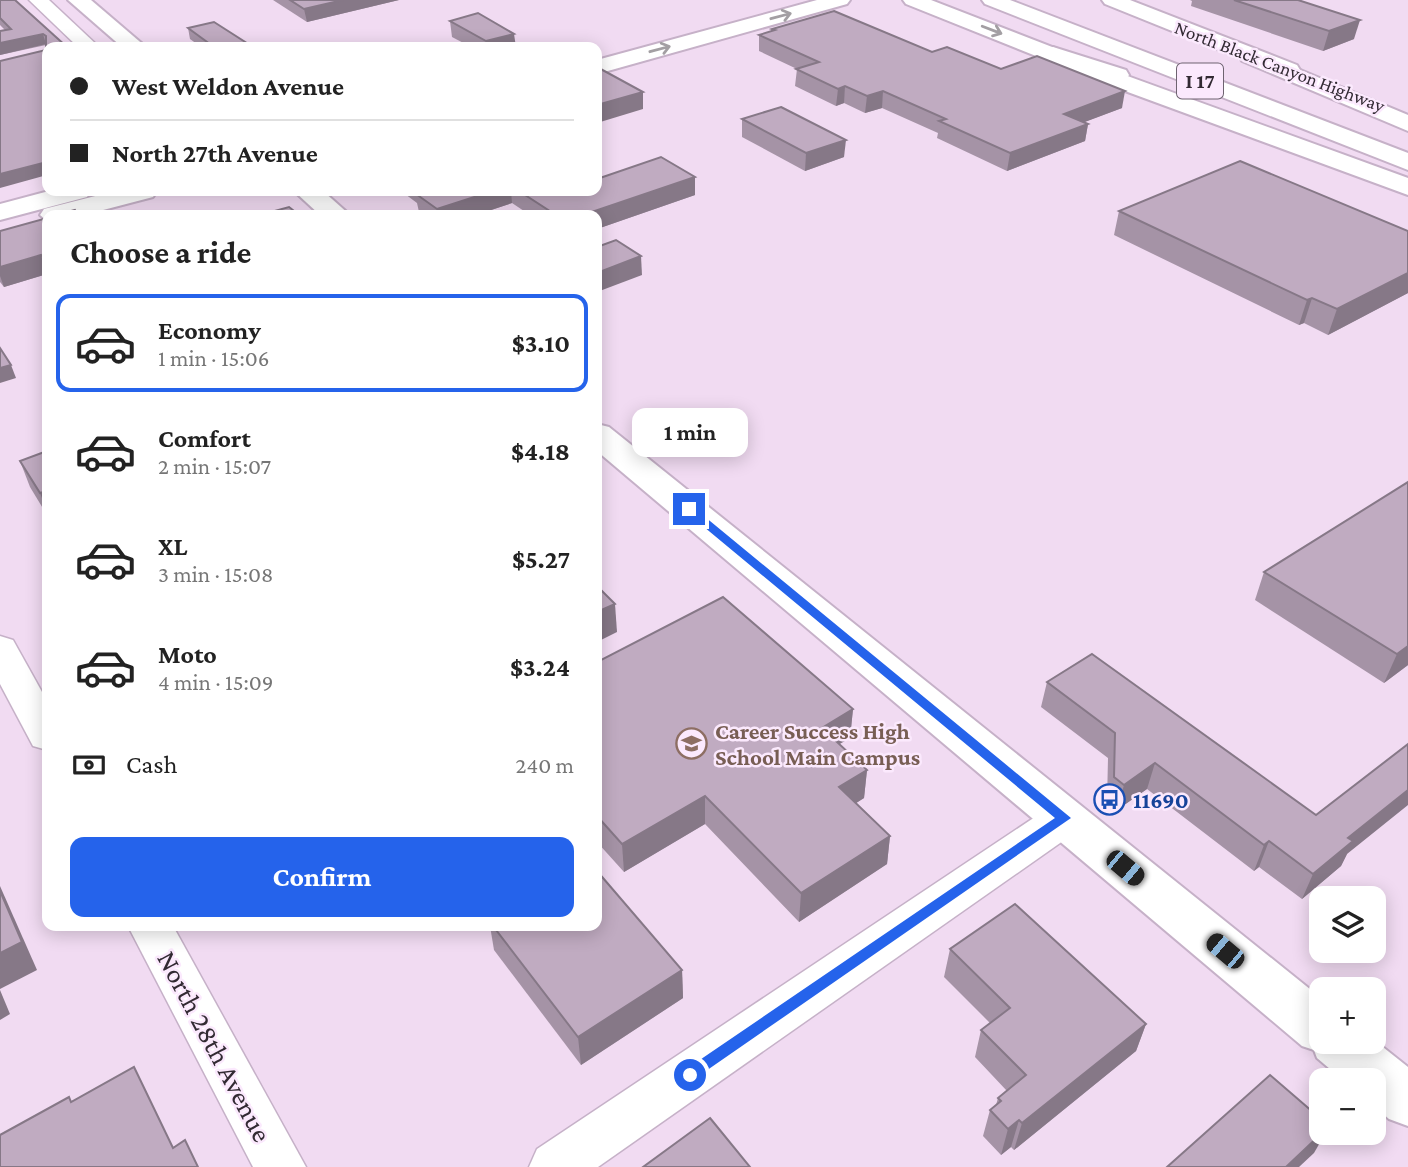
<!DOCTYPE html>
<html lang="en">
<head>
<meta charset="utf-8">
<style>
	:root { --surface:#fff; --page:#f6f6f6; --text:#222; --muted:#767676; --line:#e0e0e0; --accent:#2563eb }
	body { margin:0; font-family:"Crimson Pro",serif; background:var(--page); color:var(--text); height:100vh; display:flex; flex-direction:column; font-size:26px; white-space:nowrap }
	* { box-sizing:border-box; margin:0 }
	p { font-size:23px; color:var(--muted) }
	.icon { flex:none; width:38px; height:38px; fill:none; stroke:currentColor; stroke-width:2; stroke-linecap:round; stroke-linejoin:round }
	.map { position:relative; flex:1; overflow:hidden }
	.sheet { position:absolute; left:42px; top:210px; width:560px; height:721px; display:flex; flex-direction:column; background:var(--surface); border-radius:14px; box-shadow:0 4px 18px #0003 }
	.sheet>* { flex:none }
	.top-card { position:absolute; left:42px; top:42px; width:560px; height:154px; border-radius:14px; box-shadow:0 4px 18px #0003; display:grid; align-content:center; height:154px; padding:0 28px; background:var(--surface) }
	.tools { position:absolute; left:1309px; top:886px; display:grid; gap:14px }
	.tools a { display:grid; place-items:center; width:77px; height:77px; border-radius:14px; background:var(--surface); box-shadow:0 4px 18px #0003; font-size:35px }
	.end { position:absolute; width:32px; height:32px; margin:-16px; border:9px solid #2563eb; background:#fff; box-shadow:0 0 0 4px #fff }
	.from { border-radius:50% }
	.bubble { position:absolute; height:49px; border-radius:14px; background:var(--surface); box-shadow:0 4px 18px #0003; font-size:23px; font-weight:700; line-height:49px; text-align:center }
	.car { position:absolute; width:21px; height:42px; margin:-21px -10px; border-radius:9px; box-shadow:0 0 5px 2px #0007; background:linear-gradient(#222 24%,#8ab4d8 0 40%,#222 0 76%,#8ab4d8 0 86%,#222 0) }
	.top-card b { display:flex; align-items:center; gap:24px; height:66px; font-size:26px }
	.top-card b+b { border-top:2px solid var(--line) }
	.top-card i { width:18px; height:18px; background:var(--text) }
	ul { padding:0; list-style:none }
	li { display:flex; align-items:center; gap:21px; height:98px; margin:0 14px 10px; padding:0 14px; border:4px solid transparent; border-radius:14px }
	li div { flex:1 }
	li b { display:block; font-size:26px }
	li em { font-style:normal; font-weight:700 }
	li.active { border-color:var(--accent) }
	li>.icon { width:63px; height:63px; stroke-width:1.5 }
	h2 { padding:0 28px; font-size:32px; line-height:84px }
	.pay { display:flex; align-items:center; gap:18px; height:77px; padding:0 28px; font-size:26px }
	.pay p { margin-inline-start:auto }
	.cta { display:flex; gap:14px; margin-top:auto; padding:14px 28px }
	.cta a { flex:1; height:80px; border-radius:14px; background:var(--accent); color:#fff; font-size:28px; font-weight:700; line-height:80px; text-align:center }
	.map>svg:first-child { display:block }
</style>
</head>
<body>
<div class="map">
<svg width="1408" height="1167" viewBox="0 0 1408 1167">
	<rect width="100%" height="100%" fill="#f1dbf2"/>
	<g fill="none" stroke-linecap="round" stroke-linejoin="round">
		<defs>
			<g id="minor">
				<polygon points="29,0 49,0 97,45 78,47"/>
				<polygon points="0,636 13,640 47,701 47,750 33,746 0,684"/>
				<polygon points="1065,802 1080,807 1086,818 1080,829 598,1167 529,1167 537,1149 1050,807"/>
				<polygon points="128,926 173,926 306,1167 253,1167"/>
			</g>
			<g id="major">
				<polygon points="68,0 91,0 146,47 122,47"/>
				<polygon points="817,0 850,0 847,4 597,74 597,60"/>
				<polygon points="903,0 931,0 1122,74 1408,178 1408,195 1106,84 906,4"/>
				<polygon points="1102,0 1130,0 1297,65 1300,70 1297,75 1281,75 1105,4"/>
				<polygon points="49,191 91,191 87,197 0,220 0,204"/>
				<polygon points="115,191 157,191 153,197 84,215 47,215 47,221 40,215 44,209"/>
				<polygon points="294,191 323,191 350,215 320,215"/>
				<polygon points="597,424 609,427 1321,998 1321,1041 1374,1040 1408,1067 1408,1126 1389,1119 1374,1106 1374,1080 1343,1080 1317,1058 1314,1050 1302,1046 597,451"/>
			</g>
			<g id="highway">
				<polygon points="982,0 1010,0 1408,153 1408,170 985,4"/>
				<polygon points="1053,47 1126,70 1129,75 1126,80 1118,82 1045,59 1042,54 1045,49"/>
				<polygon points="1250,49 1408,115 1408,131 1242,61 1239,56 1242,51"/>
			</g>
		</defs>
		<!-- minor casing -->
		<use href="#minor" stroke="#c6b1c8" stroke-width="3"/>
		<!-- major casing -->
		<use href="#major" stroke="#c6b1c8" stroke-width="4"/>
		<!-- highway casing -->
		<use href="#highway" stroke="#c6b1c8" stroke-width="4"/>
		<!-- minor -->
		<use href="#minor" fill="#fff" fill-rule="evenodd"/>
		<!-- major -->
		<use href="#major" fill="#fff" fill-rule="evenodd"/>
		<!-- highway -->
		<use href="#highway" fill="#fff" fill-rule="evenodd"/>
	</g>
	<!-- wall -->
	<g fill="#a593a6">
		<polygon points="0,0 67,47 46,50 46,45 0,55 5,30 0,25"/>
		<polygon points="273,0 399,0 307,22"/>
		<polygon points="1190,0 1298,0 1354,39 1323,51 1191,6 1192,1"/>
		<polygon points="450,21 516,47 471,47 452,37"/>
		<polygon points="188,28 253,47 201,47 190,39"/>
		<polygon points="772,29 932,52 1001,69 1122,108 1084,122 1088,124 1085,141 1007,171 937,138 938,133 882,108 865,113 844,103 836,106 795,86 797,69 759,51 759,35 771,31"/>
		<polygon points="742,119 844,157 805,171 742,137"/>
		<polygon points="695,177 695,195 597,229 597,215 530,215 512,203 476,215 423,215 419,212 417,203 401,191 597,191"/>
		<polygon points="1119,211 1408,231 1408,293 1328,335 1304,323 1299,325 1114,235"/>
		<polygon points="47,218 47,274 4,287 0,282 0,231"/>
		<polygon points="47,451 47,515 30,487 20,461"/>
		<polygon points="1408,482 1408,665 1384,683 1255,600 1264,572"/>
		<polygon points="597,662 853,709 850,738 839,744 867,770 864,798 856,803 890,836 887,864 799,922 705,824 624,872 597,842"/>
		<polygon points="1047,682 1347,854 1341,866 1302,899 1259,867 1254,871 1147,789 1117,810 1107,802 1108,758 1041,707"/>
		<polygon points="490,926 597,926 682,970 683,998 581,1065 494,950"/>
		<polygon points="950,949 1146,1024 1136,1051 1014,1150 1011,1147 1001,1155 983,1136 990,1110 996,1105 998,1098 1007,1091 975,1057 981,1030 990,1023 944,977"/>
	</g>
	<!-- shaded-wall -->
	<g fill="#867887">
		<polygon points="343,0 399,0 307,22 304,9"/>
		<polygon points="1360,20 1354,39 1323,51 1329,31"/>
		<polygon points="43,34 46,44 0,55 0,43"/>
		<polygon points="514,34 516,47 487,47 486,41"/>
		<polygon points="845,86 844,103 836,106 838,89"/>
		<polygon points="883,91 882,108 865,113 867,96"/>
		<polygon points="1125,91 1122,108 1061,131 1064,114"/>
		<polygon points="643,92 643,109 597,123 597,105"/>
		<polygon points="1088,124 1085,141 1007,171 1010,153"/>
		<polygon points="846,140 844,157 805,171 806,153"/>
		<polygon points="47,162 47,175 0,188 0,174"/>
		<polygon points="695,177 695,195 597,229 597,215 583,215"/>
		<polygon points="493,191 511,191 512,203 476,215 438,215 437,209"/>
		<polygon points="41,255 47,274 4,287 0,276 0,267"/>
		<polygon points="641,256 642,275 597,292 597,273"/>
		<polygon points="1408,273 1408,293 1328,335 1337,309"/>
		<polygon points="1312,298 1304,323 1299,325 1307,300"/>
		<polygon points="11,365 16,378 0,383 0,368"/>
		<polygon points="47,491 47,511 40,493"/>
		<polygon points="615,604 617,632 597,642 597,612"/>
		<polygon points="1408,646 1408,665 1384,683 1397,654"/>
		<polygon points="853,709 850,738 819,756 822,728"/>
		<polygon points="1155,763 1147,789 1117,810 1124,785"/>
		<polygon points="867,770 864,798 836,816 839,787"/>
		<polygon points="1408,790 1408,805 1347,854 1341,866 1302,899 1313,874 1348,838"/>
		<polygon points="705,796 705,824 624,872 622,844"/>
		<polygon points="890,836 887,864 799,922 801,893"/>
		<polygon points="1269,841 1259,867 1254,871 1264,845"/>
		<polygon points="0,886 37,970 0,989"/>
		<polygon points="682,970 683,998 581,1065 578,1037"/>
		<polygon points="0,990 10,1014 0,1020"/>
		<polygon points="1146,1024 1136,1051 1014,1150 1022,1123"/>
		<polygon points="1019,1120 1011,1147 1001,1155 1008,1129"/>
		<polygon points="1323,1132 1326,1132 1314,1153 1299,1167 1286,1167"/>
	</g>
	<!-- building -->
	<g fill="#c0abc1" stroke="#867887" stroke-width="2">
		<polygon points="0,0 15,0 67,47 47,47 47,162 0,174 0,61 46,50 46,36 43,34 0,43 0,31 11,29 0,18"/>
		<polygon points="290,0 343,0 304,9"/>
		<polygon points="1234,0 1298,0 1360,20 1329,31"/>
		<polygon points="834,11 932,52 947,47 1001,69 1037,56 1125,91 1064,114 1088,124 1010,153 939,121 946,119 883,91 867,96 845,86 838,89 796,69 819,62 759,35 775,30 772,29"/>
		<polygon points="478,13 514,34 486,41 450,21"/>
		<polygon points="214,22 253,47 214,47 188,28"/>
		<polygon points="597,67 643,92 597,105"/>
		<polygon points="781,107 846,140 806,153 742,119"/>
		<polygon points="661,157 695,177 583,215 556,215 519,191 597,191 597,179"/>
		<polygon points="1240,161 1408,231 1408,273 1337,309 1312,298 1307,300 1119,211"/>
		<polygon points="422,191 493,191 437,209 416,194 423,192"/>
		<polygon points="289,207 299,215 260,215"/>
		<polygon points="75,210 79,215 57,215"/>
		<polygon points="47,218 47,262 41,255 0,267 0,231"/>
		<polygon points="616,240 641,256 597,273 597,247"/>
		<polygon points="0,348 11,365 0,368"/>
		<polygon points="47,451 47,491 40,493 20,461"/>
		<polygon points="1408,482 1408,646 1397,654 1264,572"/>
		<polygon points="597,586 615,604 597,612"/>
		<polygon points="723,597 853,709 822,728 867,770 839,787 890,836 801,893 705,796 622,844 597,816 597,662"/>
		<polygon points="1092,654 1316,815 1408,744 1408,790 1348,838 1353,841 1313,874 1269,841 1264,845 1155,763 1124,785 1114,777 1115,733 1047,682"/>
		<polygon points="597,871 682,970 578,1037 493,926 597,926"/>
		<polygon points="0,891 22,942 0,953"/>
		<polygon points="1015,904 1146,1024 1022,1123 1019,1120 1008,1129 990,1110 1001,1101 998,1098 1026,1075 981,1030 1010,1008 950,949"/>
		<polygon points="134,1067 173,1148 185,1140 198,1167 0,1167 0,1135 69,1097 71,1102"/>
		<polygon points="1270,1075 1321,1119 1321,1132 1323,1132 1286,1167 1167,1167"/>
		<polygon points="710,1118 750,1167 643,1167"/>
	</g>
	<!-- one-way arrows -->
	<defs><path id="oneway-shaft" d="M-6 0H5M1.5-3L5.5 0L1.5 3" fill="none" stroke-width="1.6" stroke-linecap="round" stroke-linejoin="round" transform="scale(1.75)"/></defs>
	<g stroke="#a39fa3">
		<use href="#oneway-shaft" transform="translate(781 16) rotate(-15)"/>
		<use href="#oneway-shaft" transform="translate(992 30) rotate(21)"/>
		<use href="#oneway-shaft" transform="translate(660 49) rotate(-15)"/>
	</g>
	<!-- route -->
	<polygon fill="#2563eb" points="686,507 693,507 1071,818 690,1082 685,1080 682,1075 685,1070 1055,818 686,512"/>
	<!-- icons -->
	<defs>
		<symbol id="school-ring" viewBox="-11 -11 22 22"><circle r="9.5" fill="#fbe9fd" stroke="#8d6e63" stroke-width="1.5"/><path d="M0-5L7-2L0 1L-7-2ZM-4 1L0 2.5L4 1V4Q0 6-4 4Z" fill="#8d6e63"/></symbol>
		<symbol id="bus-ring" viewBox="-11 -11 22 22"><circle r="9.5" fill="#fbe9fd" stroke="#1a4fb4" stroke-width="1.5"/><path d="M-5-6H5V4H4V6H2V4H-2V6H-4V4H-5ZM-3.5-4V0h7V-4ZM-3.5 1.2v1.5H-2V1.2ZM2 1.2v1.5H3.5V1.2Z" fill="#1a4fb4"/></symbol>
	</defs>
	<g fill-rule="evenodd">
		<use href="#school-ring" x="674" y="726" width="35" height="35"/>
		<use href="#bus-ring" x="1092" y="782" width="35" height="35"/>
	</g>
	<g text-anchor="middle" stroke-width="5" stroke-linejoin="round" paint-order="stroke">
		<!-- far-street labels -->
		<g font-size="19" fill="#322a33" stroke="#fbe9fd">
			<text transform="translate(1280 66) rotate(21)" y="7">North Black Canyon Highway</text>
		</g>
		<!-- shield labels -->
		<rect fill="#fbe9fd" stroke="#6e6370" stroke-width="2" x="1177" y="63.5" width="46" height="35" rx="5"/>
		<g font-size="21" font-weight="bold" fill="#322a33">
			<text x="1200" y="88">I 17</text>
		</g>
		<!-- education labels -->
		<g font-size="23" font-weight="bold" fill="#785e54" stroke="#fbe9fd" text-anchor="start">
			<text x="715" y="739">Career Success High<tspan x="715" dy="26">School Main Campus</tspan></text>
		</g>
		<!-- transit labels -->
		<g font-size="23" font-weight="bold" fill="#164399" stroke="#fbe9fd" text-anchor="start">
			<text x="1133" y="808">11690</text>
		</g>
		<!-- near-street labels -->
		<g font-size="28" fill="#322a33" stroke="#fbe9fd">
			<text transform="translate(215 1046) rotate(62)" y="10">North 28th Avenue</text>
		</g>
	</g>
</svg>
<div class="tools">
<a><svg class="icon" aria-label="layers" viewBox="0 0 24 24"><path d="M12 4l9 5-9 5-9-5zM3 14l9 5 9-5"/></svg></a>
<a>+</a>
<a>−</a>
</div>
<i class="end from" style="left:690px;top:1075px"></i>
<i class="end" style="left:689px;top:509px"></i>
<div class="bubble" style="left:632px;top:408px;width:116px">1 min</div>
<i class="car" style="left:1125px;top:868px;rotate:130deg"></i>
<i class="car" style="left:1225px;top:951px;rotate:310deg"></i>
<div class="top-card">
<b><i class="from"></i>West Weldon Avenue</b>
<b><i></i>North 27th Avenue</b>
</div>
<section class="sheet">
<h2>Choose a ride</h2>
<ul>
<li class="active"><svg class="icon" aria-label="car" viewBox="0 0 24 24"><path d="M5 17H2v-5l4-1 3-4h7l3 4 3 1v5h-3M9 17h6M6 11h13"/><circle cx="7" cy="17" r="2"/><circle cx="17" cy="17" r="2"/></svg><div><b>Economy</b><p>1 min · 15:06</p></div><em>$3.10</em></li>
<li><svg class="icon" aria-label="car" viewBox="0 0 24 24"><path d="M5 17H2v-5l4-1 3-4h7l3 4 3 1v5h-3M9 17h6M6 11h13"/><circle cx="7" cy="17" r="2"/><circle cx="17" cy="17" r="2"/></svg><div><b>Comfort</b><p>2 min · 15:07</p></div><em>$4.18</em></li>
<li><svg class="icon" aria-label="car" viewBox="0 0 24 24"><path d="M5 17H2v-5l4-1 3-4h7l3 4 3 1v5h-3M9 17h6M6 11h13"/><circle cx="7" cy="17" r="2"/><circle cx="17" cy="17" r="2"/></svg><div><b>XL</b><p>3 min · 15:08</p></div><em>$5.27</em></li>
<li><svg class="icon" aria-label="car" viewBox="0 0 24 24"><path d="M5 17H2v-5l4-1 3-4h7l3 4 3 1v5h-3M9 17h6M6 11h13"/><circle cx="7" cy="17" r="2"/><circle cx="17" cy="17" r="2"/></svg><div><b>Moto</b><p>4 min · 15:09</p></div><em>$3.24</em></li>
</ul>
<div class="pay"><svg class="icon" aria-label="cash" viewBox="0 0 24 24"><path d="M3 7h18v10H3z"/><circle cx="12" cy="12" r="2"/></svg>Cash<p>240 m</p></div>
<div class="cta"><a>Confirm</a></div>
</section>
</div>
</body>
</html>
